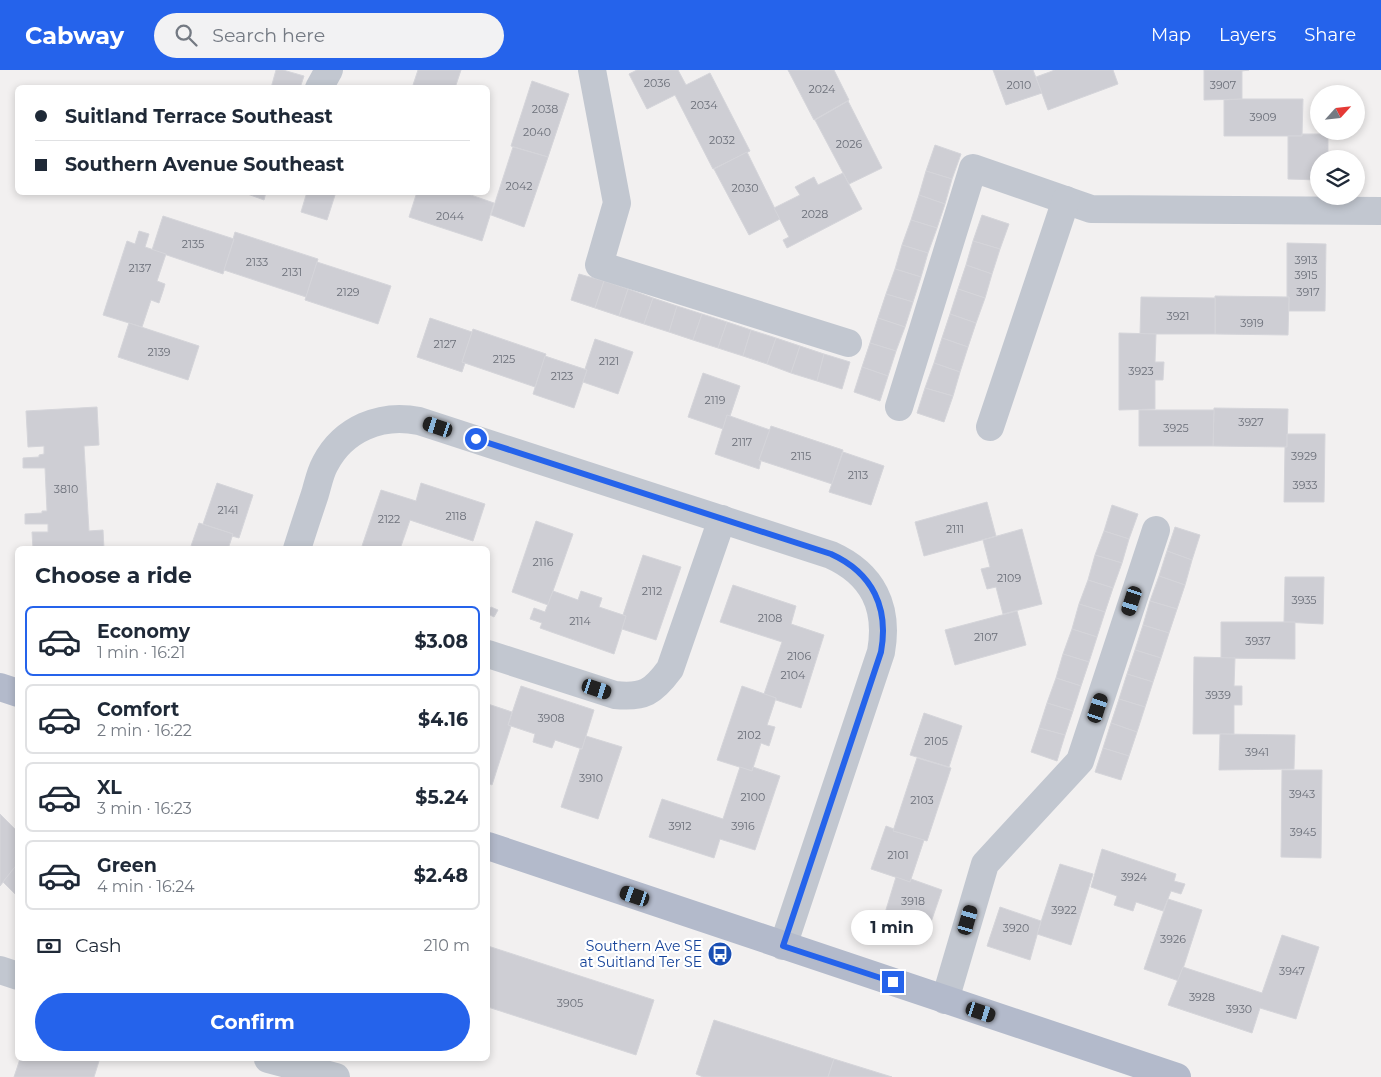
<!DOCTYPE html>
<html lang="en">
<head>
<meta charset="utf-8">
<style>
	:root { --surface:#fff; --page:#f2f2f3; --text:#1f2937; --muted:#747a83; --line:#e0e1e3; --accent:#2563eb }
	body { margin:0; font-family:Montserrat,sans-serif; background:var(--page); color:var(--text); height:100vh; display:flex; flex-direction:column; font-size:19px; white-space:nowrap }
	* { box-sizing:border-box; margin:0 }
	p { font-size:16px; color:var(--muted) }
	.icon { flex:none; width:28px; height:28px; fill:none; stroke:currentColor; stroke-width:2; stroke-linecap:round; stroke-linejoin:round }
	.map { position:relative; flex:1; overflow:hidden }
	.drawer { position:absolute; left:15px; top:476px; width:475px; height:515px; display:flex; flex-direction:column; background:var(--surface); border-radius:8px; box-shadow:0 2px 8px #0003 }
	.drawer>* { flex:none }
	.guide { position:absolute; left:15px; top:15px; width:475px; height:110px; border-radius:8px; box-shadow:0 2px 8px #0003; display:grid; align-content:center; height:110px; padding:0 20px; background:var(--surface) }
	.needle { width:32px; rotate:63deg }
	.buttons { position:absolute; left:1310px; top:15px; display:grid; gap:10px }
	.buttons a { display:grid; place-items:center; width:55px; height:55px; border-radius:50%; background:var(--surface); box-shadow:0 2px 8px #0003; font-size:25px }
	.end { position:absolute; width:22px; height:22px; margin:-11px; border:6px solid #2563eb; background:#fff; box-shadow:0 0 0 2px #fff }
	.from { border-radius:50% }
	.bubble { position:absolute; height:35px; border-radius:18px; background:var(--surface); box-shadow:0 2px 8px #0003; font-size:16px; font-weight:700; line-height:35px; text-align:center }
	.car { position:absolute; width:15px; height:30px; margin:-15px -8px; border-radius:6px; box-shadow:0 0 4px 1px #0007; background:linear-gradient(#222 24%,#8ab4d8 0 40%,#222 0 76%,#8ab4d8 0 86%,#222 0) }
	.guide b { display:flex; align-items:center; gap:18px; height:48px; font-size:19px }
	.guide b+b { border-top:1px solid var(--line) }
	.guide i { width:12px; height:12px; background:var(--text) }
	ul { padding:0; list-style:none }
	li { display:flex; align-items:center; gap:15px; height:70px; margin:0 10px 8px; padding:0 10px; border:2px solid var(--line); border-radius:8px }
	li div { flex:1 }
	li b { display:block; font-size:19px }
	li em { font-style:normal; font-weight:700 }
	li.selected { border-color:var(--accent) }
	li>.icon { width:45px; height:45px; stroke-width:1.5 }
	h2 { padding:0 20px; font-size:22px; line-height:60px }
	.pay { display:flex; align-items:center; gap:12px; height:55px; padding:0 20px; font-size:19px }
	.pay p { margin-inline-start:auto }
	.button { display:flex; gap:10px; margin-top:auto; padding:10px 20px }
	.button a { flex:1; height:58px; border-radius:30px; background:var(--accent); color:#fff; font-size:20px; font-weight:700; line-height:58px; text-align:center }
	header { display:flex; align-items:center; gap:30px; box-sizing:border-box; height:70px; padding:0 25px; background:var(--accent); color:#fff }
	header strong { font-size:24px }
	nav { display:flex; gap:28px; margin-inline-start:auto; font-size:18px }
	.search { width:350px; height:45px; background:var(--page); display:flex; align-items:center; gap:12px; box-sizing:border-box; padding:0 18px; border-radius:28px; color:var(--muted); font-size:19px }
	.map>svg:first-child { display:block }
</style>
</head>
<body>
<header>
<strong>Cabway</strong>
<div class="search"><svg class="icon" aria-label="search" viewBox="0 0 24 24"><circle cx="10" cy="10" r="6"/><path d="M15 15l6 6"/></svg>Search here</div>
<nav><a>Map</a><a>Layers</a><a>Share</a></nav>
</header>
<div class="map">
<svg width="1381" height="1007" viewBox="0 0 1381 1007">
	<rect width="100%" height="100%" fill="#f2f0f0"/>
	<!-- building -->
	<g fill="#ceced4" stroke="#d5d5da">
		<polygon points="276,0 283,0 304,6 300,18 271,18"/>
		<polygon points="418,0 461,0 455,18 412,18"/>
		<polygon points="637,0 678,0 686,15 710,3 750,81 713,99 675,25 647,39 629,4"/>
		<polygon points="788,0 834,0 849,30 814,50"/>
		<polygon points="993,0 1033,0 1042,23 1006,35"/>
		<polygon points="1055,0 1113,0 1118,14 1048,40 1036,7"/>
		<polygon points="1204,0 1249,0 1242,1 1242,29 1204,30"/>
		<polygon points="532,11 569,24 548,87 511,76"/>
		<polygon points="1242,29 1303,29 1302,66 1224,66 1224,30"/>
		<polygon points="848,31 882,98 849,114 815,50"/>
		<polygon points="1302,64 1328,64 1328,89 1319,89 1319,110 1288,109 1288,66 1302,66"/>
		<polygon points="935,75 961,84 952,109 926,101"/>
		<polygon points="513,77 548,87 524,157 491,145"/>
		<polygon points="747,82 780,149 749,165 714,99"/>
		<polygon points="926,101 952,109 945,134 919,125"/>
		<polygon points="843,103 862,139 787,178 783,170 789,167 774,138 800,125 795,117 814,107 818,115"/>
		<polygon points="242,122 266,122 264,130"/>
		<polygon points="307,122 328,122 335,125 327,150 301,142"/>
		<polygon points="417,122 468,122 468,124 494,133 482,171 409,147"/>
		<polygon points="919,125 945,134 937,158 911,150"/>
		<polygon points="982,145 1009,154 1000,179 973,171"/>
		<polygon points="163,146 234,169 223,204 152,180"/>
		<polygon points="911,150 937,158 928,183 902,175"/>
		<polygon points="139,161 149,164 145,177 166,184 157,211 165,214 163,221 159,233 151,230 142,257 103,245 127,171 135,174"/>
		<polygon points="235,162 318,189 306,227 224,200 234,169 233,169"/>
		<polygon points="973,171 1000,179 992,204 966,195"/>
		<polygon points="1287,173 1326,174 1325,241 1289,241 1289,227 1287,227"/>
		<polygon points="902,175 928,183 921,207 895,199"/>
		<polygon points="317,192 391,216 378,254 305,230"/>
		<polygon points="966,195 992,204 985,228 958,219"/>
		<polygon points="895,199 921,207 913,232 886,224"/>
		<polygon points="579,204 604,211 595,238 571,230"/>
		<polygon points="604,211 628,219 619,246 595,238"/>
		<polygon points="628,219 653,228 644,254 619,246"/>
		<polygon points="958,219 985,228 976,253 950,244"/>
		<polygon points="886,224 913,232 905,257 878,248"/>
		<polygon points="1215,226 1289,227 1288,265 1215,264"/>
		<polygon points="1141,227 1215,228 1215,264 1140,264"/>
		<polygon points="653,228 677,236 669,262 644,254"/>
		<polygon points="677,236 702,244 693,270 669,262"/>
		<polygon points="702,244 727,252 718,278 693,270"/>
		<polygon points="950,244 976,253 968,277 942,268"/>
		<polygon points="430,248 472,262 462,292 465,293 462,302 417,287"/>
		<polygon points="878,248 905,257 896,281 870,273"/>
		<polygon points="727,252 751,260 743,286 718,278"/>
		<polygon points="129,253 199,276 188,310 118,287"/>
		<polygon points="473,259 546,284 535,317 462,292"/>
		<polygon points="751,260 776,268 767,294 743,286"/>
		<polygon points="1119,263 1156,264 1155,292 1164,292 1163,310 1155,310 1155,339 1119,340"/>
		<polygon points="776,268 800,276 791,303 767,294"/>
		<polygon points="942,268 968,277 960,302 934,293"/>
		<polygon points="595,269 633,282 618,324 583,312 587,300 585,299"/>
		<polygon points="870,273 896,281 888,306 862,297"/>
		<polygon points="800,276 824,284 817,311 791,303"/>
		<polygon points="824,284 850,292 842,319 817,311"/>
		<polygon points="545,286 587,300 574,338 533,324"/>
		<polygon points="934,293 960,302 953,326 925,318"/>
		<polygon points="862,297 888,306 880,331 854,322"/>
		<polygon points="703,303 740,316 730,346 727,345 723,359 688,347"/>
		<polygon points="925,318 953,326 944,352 917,343"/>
		<polygon points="97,337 99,375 84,376 89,461 103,460 104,479 33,479 32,462 48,462 48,454 25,454 25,444 42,443 42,441 47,441 45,398 23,398 23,388 39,387 39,385 44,384 44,376 28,377 26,341"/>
		<polygon points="1214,338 1288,339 1287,377 1213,376"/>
		<polygon points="1139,340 1214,340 1213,376 1139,376"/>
		<polygon points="727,345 770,360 759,390 761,391 759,399 715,384"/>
		<polygon points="771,356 843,380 832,414 759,390"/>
		<polygon points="1287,364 1325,364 1324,432 1284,432 1285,377 1287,377"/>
		<polygon points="843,382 884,396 871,435 829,422"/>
		<polygon points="217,413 253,425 239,468 232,466 233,464 203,454"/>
		<polygon points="421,413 485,434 473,471 410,450 400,479 361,479 381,420 416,431"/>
		<polygon points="987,432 996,466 924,486 915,452"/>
		<polygon points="1112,435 1138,444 1129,469 1104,461"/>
		<polygon points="536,451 573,464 548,535 512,522"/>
		<polygon points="199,453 233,464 228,479 190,479"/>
		<polygon points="1175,457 1200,465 1192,490 1167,481"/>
		<polygon points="1022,459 1042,534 1003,544 996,517 987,519 981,499 990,497 983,470"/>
		<polygon points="1104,461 1129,469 1122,493 1095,485"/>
		<polygon points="1167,481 1192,490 1185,515 1159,506"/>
		<polygon points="643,485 681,497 656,570 622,559 626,546 623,545"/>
		<polygon points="1095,485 1122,493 1113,518 1088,510"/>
		<polygon points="1159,506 1185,515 1177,539 1150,531"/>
		<polygon points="1285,507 1324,507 1323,554 1284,552"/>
		<polygon points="1088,510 1113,518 1105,542 1079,534"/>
		<polygon points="733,515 796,536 791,554 824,565 801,638 776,630 776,628 764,624 782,572 720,552"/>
		<polygon points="553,521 578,530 581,521 602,528 599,537 626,546 614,584 540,558 542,553 530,549 534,538 545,542"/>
		<polygon points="1150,531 1177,539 1169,563 1143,555"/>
		<polygon points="1079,534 1105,542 1097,567 1072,559"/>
		<polygon points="491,537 498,540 494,547 488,544"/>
		<polygon points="1017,541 1026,575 955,595 945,560"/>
		<polygon points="1221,552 1295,552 1295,589 1221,588"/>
		<polygon points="1143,555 1169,563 1161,588 1135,580"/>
		<polygon points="1072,559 1097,567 1089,592 1063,584"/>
		<polygon points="1135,580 1161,588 1153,612 1127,604"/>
		<polygon points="1063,584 1089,592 1081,616 1056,608"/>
		<polygon points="1194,587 1235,588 1234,616 1242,616 1242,635 1234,635 1234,664 1193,664"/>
		<polygon points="1127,604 1153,612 1145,637 1119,629"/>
		<polygon points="1056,608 1081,616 1073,641 1047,633"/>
		<polygon points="521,616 594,640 582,679 555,670 552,678 533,672 535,664 508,655"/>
		<polygon points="742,616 776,628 767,655 775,657 769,676 761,673 752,701 717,690"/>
		<polygon points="1119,629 1145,637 1137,662 1111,653"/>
		<polygon points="1047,633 1073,641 1065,665 1039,658"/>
		<polygon points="488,634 512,642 508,655 511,656 492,715 488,713"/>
		<polygon points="924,643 962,656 949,697 910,685"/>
		<polygon points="1111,653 1137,662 1129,686 1103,678"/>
		<polygon points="1039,658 1065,665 1057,691 1031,682"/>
		<polygon points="1220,664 1295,665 1294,699 1219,700"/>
		<polygon points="586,666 622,677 598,749 561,737 580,679 582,679"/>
		<polygon points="1103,678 1129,686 1121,710 1095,702"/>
		<polygon points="917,688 951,698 927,771 893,761"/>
		<polygon points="740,697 752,701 753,697 780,706 755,780 720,769 714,788 649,767 662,729 723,749"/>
		<polygon points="1282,700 1322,700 1321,788 1281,787"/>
		<polygon points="0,744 18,762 18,793 0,816"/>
		<polygon points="886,756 894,759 893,761 924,770 910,812 871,799"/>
		<polygon points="1102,779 1176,804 1174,811 1185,814 1181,824 1171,821 1163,841 1136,832 1133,841 1114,835 1117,826 1091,817"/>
		<polygon points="18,793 18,827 3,812"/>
		<polygon points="1060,794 1093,804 1071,875 1037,864"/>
		<polygon points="896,807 910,812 911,809 942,820 929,858 885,843"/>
		<polygon points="1168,829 1202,840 1179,911 1144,899"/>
		<polygon points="1000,837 1041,851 1030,890 987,876"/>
		<polygon points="1282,865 1319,877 1296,949 1260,938 1252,963 1168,935 1183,897 1262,923"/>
		<polygon points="488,876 654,930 636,985 488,937"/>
		<polygon points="714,950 834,989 828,1007 703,1007 696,1004"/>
		<polygon points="20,989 92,989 99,991 94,1007 14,1007"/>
		<polygon points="834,989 892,1007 828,1007"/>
	</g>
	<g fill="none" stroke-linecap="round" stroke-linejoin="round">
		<!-- minor -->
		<g stroke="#c2c7d0" stroke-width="28">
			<polyline points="592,0 617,133 599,195 848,273"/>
			<polyline points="319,18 329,0"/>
			<polyline points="899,337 973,98 1091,139 1381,141"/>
			<polyline points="990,357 1066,130"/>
			<path d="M297,479C303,460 309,442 315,424C318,414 320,403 325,394C343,359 381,343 419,351L831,485C873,504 889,537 881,582L783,876"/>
			<path d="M488,584L615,625C644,628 653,622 670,599L722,449"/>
			<polyline points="0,900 18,906"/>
			<polyline points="945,930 985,794 1080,691 1156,460"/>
			<polyline points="268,989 336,1007"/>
		</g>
		<!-- major -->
		<g stroke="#b3bacb" stroke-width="28">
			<polyline points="0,617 18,623"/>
			<polyline points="488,776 1177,1007"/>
		</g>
	</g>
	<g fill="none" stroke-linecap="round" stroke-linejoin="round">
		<!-- route -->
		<path stroke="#2563eb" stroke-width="6" d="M476,369L831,484C873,503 889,538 881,582L783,876L893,912"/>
	</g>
	<!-- icons -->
	<defs>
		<symbol id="bus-disc" viewBox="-11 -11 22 22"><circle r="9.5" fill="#1a4fb4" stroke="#fff"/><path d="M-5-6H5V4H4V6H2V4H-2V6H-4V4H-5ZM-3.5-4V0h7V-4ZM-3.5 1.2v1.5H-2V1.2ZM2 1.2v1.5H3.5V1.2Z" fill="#fff"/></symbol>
	</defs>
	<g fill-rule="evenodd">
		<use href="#bus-disc" x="706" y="870" width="28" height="28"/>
	</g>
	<g text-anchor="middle" stroke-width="4.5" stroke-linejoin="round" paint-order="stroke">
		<!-- number labels -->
		<g font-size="11" fill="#6b6f79">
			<text x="657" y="17">2036</text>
			<text x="1019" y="19">2010</text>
			<text x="1223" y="19">3907</text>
			<text x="822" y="23">2024</text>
			<text x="704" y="39">2034</text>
			<text x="545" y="43">2038</text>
			<text x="1263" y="51">3909</text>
			<text x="537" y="66">2040</text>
			<text x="722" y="74">2032</text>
			<text x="849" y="78">2026</text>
			<text x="519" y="120">2042</text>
			<text x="745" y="122">2030</text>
			<text x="815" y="148">2028</text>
			<text x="450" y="150">2044</text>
			<text x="193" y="178">2135</text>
			<text x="1306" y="194">3913</text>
			<text x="257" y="196">2133</text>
			<text x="140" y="202">2137</text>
			<text x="292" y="206">2131</text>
			<text x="1306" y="209">3915</text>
			<text x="348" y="226">2129</text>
			<text x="1308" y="226">3917</text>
			<text x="1178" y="250">3921</text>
			<text x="1252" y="257">3919</text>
			<text x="445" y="278">2127</text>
			<text x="159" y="286">2139</text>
			<text x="504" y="293">2125</text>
			<text x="609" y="295">2121</text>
			<text x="1141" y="305">3923</text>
			<text x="562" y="310">2123</text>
			<text x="715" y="334">2119</text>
			<text x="1251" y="356">3927</text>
			<text x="1176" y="362">3925</text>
			<text x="742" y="376">2117</text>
			<text x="801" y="390">2115</text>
			<text x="1304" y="390">3929</text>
			<text x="858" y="409">2113</text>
			<text x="1305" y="419">3933</text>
			<text x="66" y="423">3810</text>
			<text x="228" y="444">2141</text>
			<text x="456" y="450">2118</text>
			<text x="389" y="453">2122</text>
			<text x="955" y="463">2111</text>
			<text x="543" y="496">2116</text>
			<text x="1009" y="512">2109</text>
			<text x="652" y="525">2112</text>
			<text x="1304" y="534">3935</text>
			<text x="770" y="552">2108</text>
			<text x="580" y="555">2114</text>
			<text x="986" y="571">2107</text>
			<text x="1258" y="575">3937</text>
			<text x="799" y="590">2106</text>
			<text x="793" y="609">2104</text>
			<text x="1218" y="629">3939</text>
			<text x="551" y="652">3908</text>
			<text x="749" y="669">2102</text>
			<text x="936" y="675">2105</text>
			<text x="1257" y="686">3941</text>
			<text x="591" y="712">3910</text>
			<text x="1302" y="728">3943</text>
			<text x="753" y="731">2100</text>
			<text x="922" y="734">2103</text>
			<text x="680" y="760">3912</text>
			<text x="743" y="760">3916</text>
			<text x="1303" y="766">3945</text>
			<text x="898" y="789">2101</text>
			<text x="1134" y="811">3924</text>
			<text x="913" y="835">3918</text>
			<text x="1064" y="844">3922</text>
			<text x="1016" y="862">3920</text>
			<text x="1173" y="873">3926</text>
			<text x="1292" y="905">3947</text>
			<text x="1202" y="931">3928</text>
			<text x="570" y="937">3905</text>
			<text x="1239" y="943">3930</text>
		</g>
		<!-- transit labels -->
		<g font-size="14" fill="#164399" stroke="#fff" text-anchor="end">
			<text x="702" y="881">Southern Ave SE<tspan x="702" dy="16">at Suitland Ter SE</tspan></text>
		</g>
	</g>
</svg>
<div class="buttons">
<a><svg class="needle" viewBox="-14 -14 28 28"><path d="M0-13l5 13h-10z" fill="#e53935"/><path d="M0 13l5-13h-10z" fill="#747a83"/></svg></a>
<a><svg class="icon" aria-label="layers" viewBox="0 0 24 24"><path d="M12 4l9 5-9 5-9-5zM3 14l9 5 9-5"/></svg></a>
</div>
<i class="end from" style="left:476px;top:369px"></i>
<i class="end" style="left:893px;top:912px"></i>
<div class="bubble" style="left:851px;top:840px;width:82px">1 min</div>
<i class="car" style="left:438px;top:357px;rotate:288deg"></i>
<i class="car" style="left:1132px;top:531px;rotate:198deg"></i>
<i class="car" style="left:597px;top:619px;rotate:108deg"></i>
<i class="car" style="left:1098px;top:638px;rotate:18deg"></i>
<i class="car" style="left:635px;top:826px;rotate:289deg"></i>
<i class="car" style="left:968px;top:850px;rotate:16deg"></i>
<i class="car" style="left:981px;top:942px;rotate:108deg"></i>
<div class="guide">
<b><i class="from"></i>Suitland Terrace Southeast</b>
<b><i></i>Southern Avenue Southeast</b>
</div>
<section class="drawer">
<h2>Choose a ride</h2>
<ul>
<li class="selected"><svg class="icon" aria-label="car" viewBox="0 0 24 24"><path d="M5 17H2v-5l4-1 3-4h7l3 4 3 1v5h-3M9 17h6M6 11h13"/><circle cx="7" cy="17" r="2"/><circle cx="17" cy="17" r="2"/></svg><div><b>Economy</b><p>1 min · 16:21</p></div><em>$3.08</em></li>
<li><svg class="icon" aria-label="car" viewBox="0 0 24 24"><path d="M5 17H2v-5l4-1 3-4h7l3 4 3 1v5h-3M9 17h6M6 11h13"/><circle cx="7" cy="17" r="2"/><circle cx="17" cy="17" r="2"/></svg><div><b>Comfort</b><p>2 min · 16:22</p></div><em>$4.16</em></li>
<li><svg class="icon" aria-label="car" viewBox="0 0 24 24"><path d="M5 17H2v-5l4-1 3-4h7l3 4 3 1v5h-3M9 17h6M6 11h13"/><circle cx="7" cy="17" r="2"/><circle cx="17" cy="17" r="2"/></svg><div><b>XL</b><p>3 min · 16:23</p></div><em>$5.24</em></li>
<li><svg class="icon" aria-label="car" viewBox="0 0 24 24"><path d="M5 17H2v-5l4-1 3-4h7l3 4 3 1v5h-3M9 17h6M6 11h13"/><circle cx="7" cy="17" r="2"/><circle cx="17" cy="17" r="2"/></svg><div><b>Green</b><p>4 min · 16:24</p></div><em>$2.48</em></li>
</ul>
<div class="pay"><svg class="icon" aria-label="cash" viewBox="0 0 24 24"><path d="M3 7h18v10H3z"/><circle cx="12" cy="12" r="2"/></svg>Cash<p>210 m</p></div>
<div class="button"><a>Confirm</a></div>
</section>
</div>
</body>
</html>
